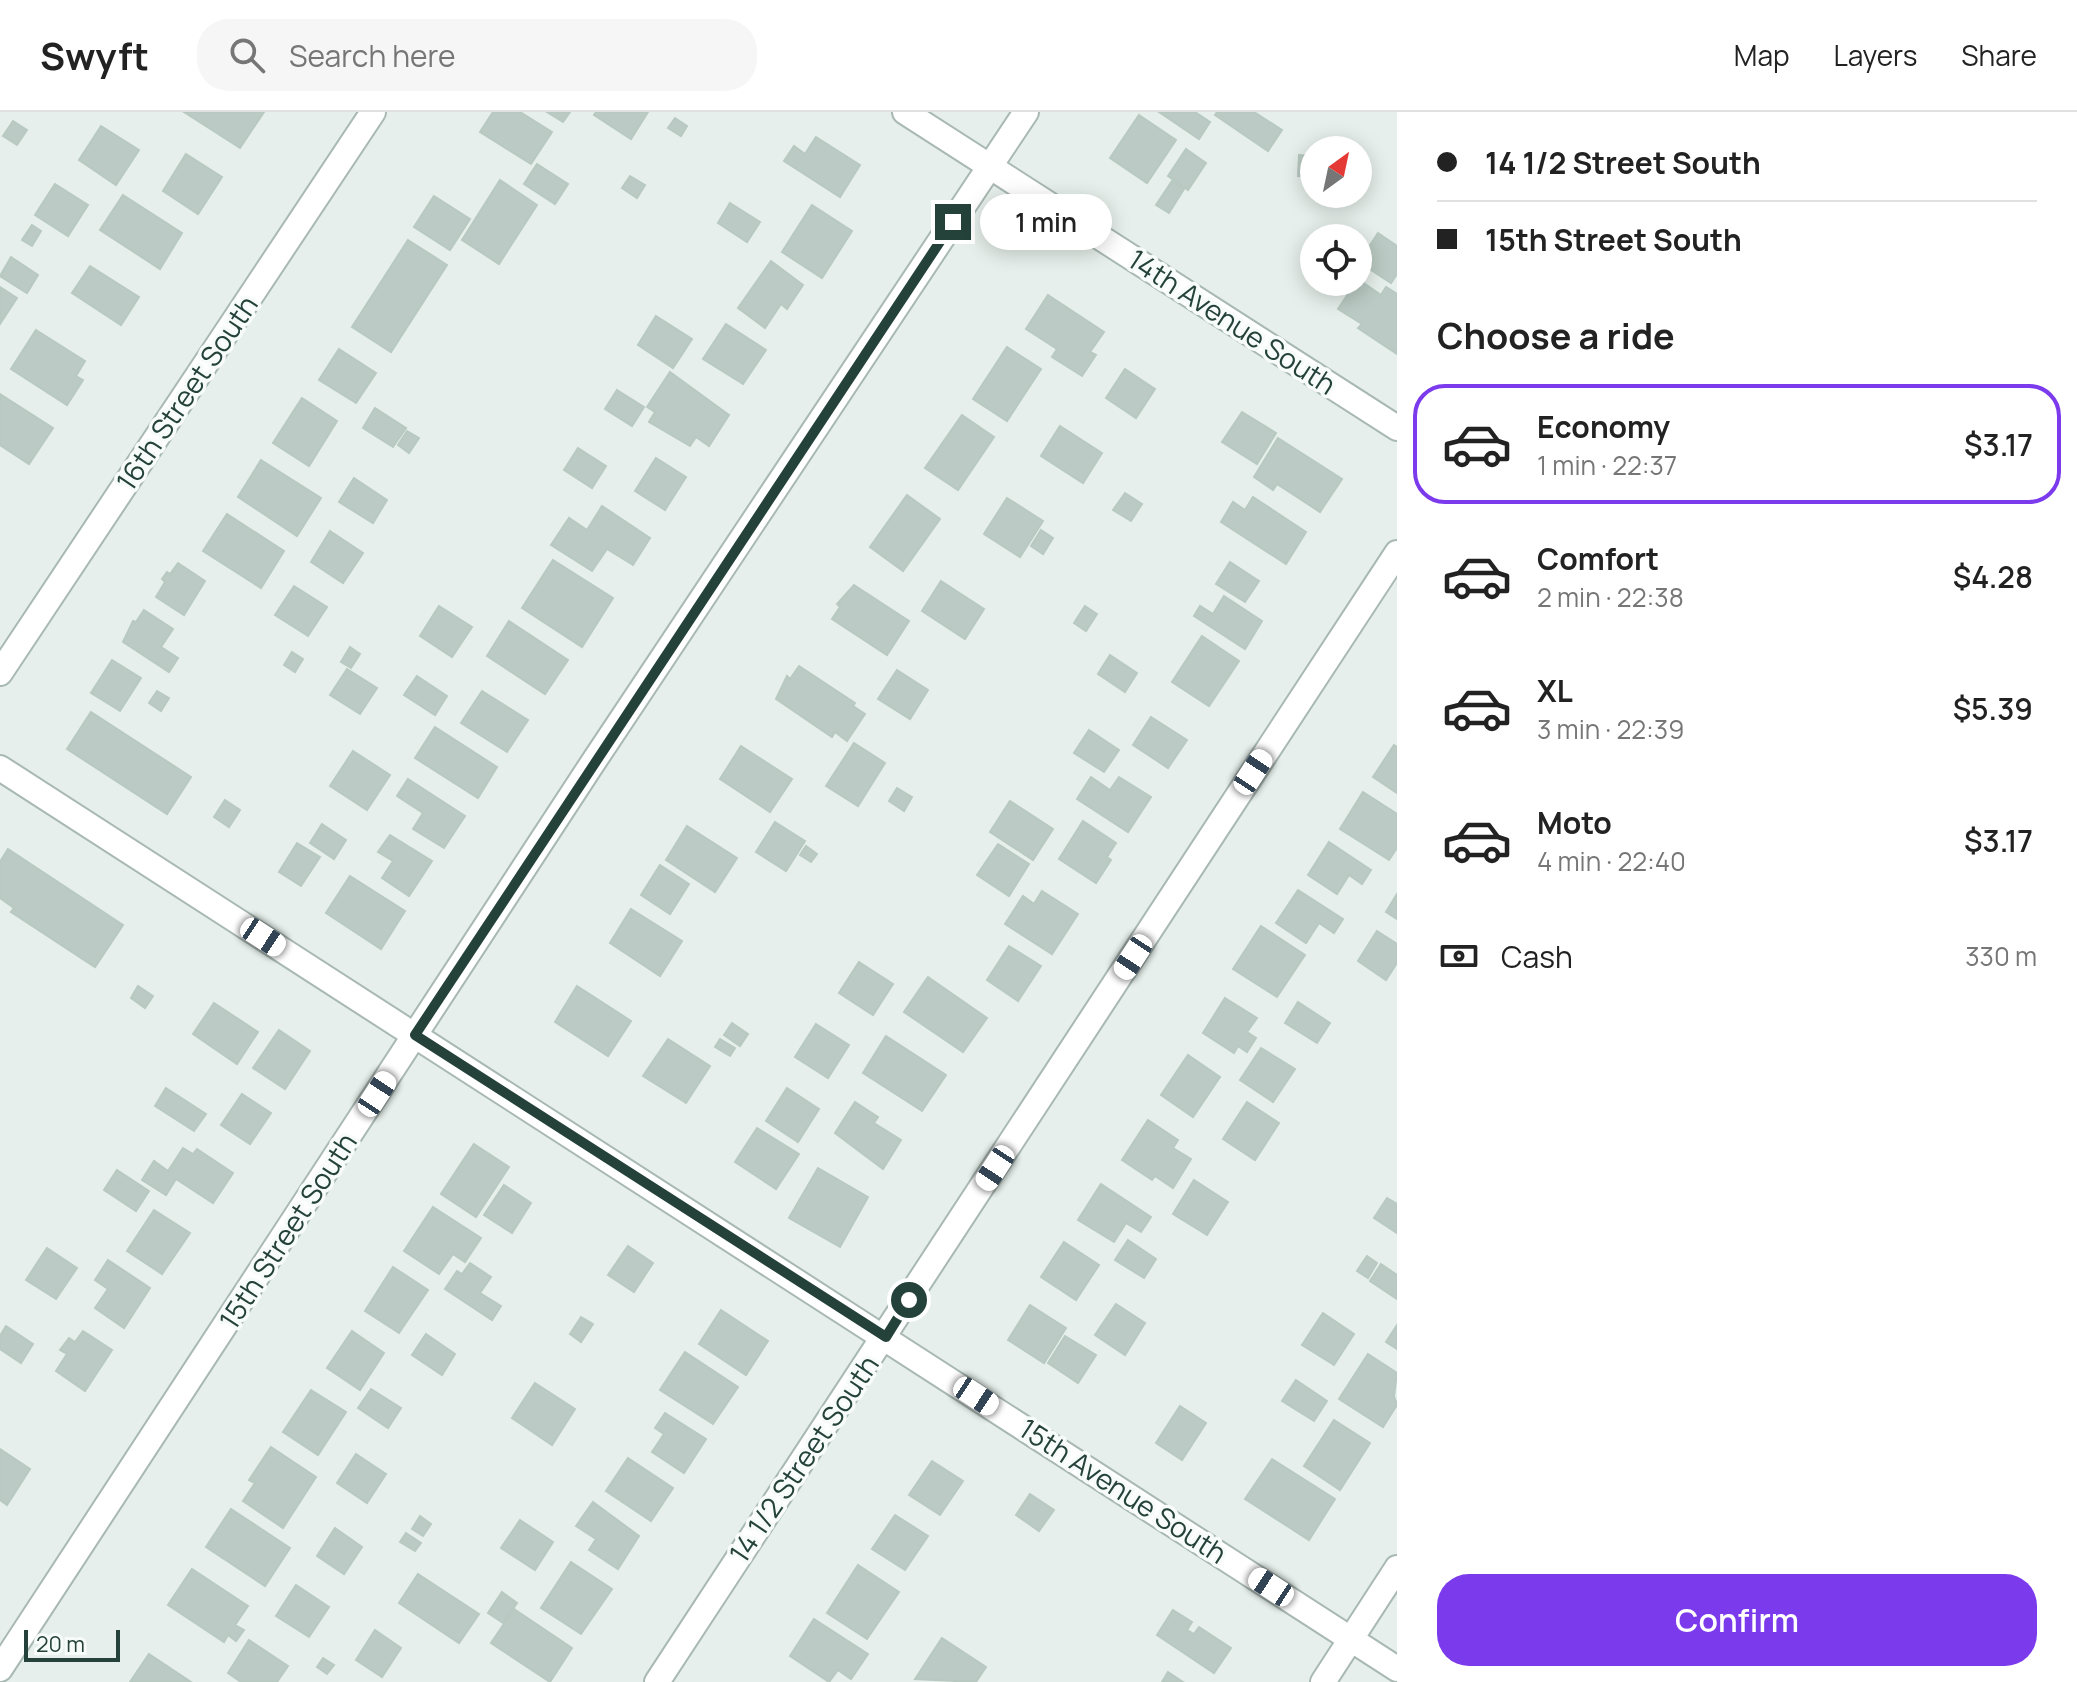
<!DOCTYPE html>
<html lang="en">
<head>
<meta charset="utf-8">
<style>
	:root { --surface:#fff; --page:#f6f6f6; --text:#222; --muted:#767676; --line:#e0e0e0; --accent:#7c3aed }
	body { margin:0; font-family:Manrope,sans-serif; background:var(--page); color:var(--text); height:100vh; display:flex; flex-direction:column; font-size:30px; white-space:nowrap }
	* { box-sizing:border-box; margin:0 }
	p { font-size:26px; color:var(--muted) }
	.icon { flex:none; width:44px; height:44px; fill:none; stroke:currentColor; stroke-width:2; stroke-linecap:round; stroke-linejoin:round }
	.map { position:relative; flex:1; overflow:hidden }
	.panel { display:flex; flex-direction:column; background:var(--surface); width:680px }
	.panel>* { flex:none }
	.hud { display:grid; align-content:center; height:176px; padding:0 40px; background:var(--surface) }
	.needle { width:52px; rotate:33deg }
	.fabs { position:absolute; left:1300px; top:24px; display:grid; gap:16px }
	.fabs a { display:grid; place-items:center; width:72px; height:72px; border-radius:50%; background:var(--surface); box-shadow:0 4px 20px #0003; font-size:40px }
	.scale { position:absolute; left:24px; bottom:20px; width:96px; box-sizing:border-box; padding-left:8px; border:4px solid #24423a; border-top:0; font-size:22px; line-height:28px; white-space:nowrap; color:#24423a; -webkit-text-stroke:6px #f7fbf9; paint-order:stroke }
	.end { position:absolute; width:36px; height:36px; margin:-18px; border:10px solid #24423a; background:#fff; box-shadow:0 0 0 4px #fff }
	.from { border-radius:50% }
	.bubble { position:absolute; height:56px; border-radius:28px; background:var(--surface); box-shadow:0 4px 20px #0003; font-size:26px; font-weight:600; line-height:56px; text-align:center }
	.car { position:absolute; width:24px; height:48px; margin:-24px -12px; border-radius:10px; box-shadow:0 0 6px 2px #0007; background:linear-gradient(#fff 24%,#345 0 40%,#fff 0 76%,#345 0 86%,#fff 0) }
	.hud b { display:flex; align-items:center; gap:28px; height:76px; font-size:30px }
	.hud b+b { border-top:2px solid var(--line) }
	.hud i { width:20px; height:20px; background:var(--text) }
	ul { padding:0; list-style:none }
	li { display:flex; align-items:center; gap:24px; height:120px; margin:0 16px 12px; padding:0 24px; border:4px solid transparent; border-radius:32px }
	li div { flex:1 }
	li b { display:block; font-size:30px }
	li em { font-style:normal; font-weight:600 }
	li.current { border-color:var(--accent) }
	li>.icon { width:72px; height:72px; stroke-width:1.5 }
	h2 { padding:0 40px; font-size:36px; line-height:96px }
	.pay { display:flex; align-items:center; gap:20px; height:88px; padding:0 40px; font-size:30px }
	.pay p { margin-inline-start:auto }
	.primary-button { display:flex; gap:16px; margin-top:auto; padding:16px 40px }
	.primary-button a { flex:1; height:92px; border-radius:32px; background:var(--accent); color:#fff; font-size:32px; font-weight:600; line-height:92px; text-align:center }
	header { display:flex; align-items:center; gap:48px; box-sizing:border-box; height:112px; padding:0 40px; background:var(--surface); border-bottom:2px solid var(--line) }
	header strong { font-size:38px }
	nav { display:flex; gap:44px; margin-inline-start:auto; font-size:28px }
	.search { width:560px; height:72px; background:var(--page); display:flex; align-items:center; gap:20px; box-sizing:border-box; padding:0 28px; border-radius:32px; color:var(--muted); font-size:30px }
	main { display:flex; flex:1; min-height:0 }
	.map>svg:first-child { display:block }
</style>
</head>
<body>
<header>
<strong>Swyft</strong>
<div class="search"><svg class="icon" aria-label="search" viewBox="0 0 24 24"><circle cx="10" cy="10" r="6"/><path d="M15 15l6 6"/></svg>Search here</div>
<nav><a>Map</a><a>Layers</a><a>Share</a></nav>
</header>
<main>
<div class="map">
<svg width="1397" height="1570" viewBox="0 0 1397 1570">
	<rect width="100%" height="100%" fill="#e6efeb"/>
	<!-- building -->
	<g fill="#bbcac4" stroke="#b8c9c2" stroke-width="2">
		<polygon points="184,0 264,0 240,36"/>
		<polygon points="493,0 520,0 552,20 531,52 480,20"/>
		<polygon points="547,0 570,0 563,10"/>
		<polygon points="596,0 648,0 631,27 594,3"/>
		<polygon points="1159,0 1195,0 1210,10 1199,27"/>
		<polygon points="1217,0 1254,0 1282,18 1268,39 1215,3"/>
		<polygon points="1139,3 1176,28 1147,71 1110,46"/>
		<polygon points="675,6 687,14 681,24 668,16"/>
		<polygon points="13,9 27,18 17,33 3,24"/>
		<polygon points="101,14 139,38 116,73 79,48"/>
		<polygon points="816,25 860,53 840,85 784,49 794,34 805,42"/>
		<polygon points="1186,37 1206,51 1188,78 1168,64"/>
		<polygon points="186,42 222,65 198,102 163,79"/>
		<polygon points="1299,43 1314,44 1314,65 1298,64"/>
		<polygon points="537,52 568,72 555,92 524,72"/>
		<polygon points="630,64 645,73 637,86 622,76"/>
		<polygon points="500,68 537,93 499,152 462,128"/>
		<polygon points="1172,69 1184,77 1169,101 1156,93"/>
		<polygon points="55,72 88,93 68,124 35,103"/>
		<polygon points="123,83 182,121 160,157 100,118"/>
		<polygon points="434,84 470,107 450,138 414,115"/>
		<polygon points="730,91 760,110 747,130 718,111"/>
		<polygon points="812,93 852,119 822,166 782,140"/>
		<polygon points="32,113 41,119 32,134 22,128"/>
		<polygon points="1378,121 1397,134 1397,162 1391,171 1359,150"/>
		<polygon points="408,128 447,153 391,240 352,215"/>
		<polygon points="11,145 38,163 27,181 0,164"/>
		<polygon points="771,149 803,173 787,197 781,192 765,216 738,196"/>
		<polygon points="90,154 139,185 121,213 72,181"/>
		<polygon points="1358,167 1381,183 1386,175 1397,182 1397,242 1358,216 1362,212 1338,197"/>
		<polygon points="0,175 17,186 0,212"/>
		<polygon points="1048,183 1104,220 1090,240 1096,243 1082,264 1052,245 1057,237 1026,217"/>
		<polygon points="656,204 692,227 673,256 638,233"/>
		<polygon points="726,212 766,238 743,272 703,247"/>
		<polygon points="36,218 85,249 76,264 83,268 67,293 11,257"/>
		<polygon points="1007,235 1041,257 1007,309 973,287"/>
		<polygon points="339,237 376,261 356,291 319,268"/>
		<polygon points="1125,257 1155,277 1136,306 1106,286"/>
		<polygon points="670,260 729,303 709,334 696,325 690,334 649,310 655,300 647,295"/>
		<polygon points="617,278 644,295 632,314 605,297"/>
		<polygon points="0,282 53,316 29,352 0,333"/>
		<polygon points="302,286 337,309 309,354 273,331"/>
		<polygon points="375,296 406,316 393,335 363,316"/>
		<polygon points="1242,300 1276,321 1257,352 1222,330"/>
		<polygon points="962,303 994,325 958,378 925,356"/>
		<polygon points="1060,314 1102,341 1083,371 1041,344"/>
		<polygon points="407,319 419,326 409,341 398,333"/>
		<polygon points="1278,326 1342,367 1320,400 1277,372 1273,378 1254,365"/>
		<polygon points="578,336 606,354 592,376 564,358"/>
		<polygon points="656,346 686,365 665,398 635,379"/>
		<polygon points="261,348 321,386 297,424 238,385"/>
		<polygon points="354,366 387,388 373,411 339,390"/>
		<polygon points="1125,381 1142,392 1131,409 1113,398"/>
		<polygon points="907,383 940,407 903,459 870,435"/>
		<polygon points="1253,385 1306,420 1286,452 1221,410 1233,390 1245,398"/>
		<polygon points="1007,386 1043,409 1020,445 984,422"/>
		<polygon points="602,394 650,426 633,453 607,437 592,459 551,433 569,406 587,418"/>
		<polygon points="227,402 284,439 261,476 203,439"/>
		<polygon points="1041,418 1053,426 1043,442 1031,434"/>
		<polygon points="330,419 363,441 343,471 311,450"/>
		<polygon points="553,448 613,486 582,535 522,496"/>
		<polygon points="1230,450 1259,469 1245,490 1216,472"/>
		<polygon points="178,451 205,469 184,503 156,485 165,470 162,467 167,460 170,462"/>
		<polygon points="941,469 984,497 965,527 922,499"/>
		<polygon points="854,473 909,509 887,543 832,507 840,495 837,492"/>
		<polygon points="294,474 327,495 308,524 275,503"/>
		<polygon points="1224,484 1262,509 1245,537 1194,504 1200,494 1213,502"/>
		<polygon points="439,494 472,515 452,545 420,524"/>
		<polygon points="1085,494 1097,502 1086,519 1074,511"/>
		<polygon points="144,498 173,517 161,535 178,546 169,560 123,530 133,509 136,510"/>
		<polygon points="509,509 568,548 545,582 487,544"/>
		<polygon points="1202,524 1239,549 1209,594 1172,570"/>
		<polygon points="350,535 360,542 351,556 341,550"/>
		<polygon points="292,540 303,547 295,560 284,553"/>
		<polygon points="1110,543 1137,561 1125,580 1098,562"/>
		<polygon points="112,548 141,566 120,599 91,581"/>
		<polygon points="799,554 855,591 853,594 865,602 847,629 835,620 832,625 776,587 787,564 790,567"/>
		<polygon points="347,557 377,576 360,602 330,583"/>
		<polygon points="897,558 928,578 910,607 878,587"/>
		<polygon points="417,564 447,584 435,603 404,583"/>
		<polygon points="157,579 169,586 161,599 149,591"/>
		<polygon points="482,579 528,608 507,640 461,611"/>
		<polygon points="91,600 191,665 167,702 67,637"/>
		<polygon points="1151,605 1187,628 1168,656 1133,633"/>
		<polygon points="435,615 497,655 478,686 415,646"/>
		<polygon points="1089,618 1119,638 1104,660 1074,641"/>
		<polygon points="854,631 885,651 858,694 826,674"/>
		<polygon points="1394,633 1397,635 1397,681 1373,665"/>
		<polygon points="741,634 792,667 770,700 720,667"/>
		<polygon points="353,639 390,663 367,698 330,674"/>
		<polygon points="1091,665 1110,678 1119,665 1151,685 1128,720 1077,687"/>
		<polygon points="408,667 465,704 444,736 413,717 423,701 397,684"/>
		<polygon points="897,676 912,685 904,699 889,689"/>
		<polygon points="1363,680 1397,702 1397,736 1389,748 1340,717"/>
		<polygon points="225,688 240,698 229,715 214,705"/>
		<polygon points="1010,689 1053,717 1033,748 990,720"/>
		<polygon points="1083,709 1116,731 1107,745 1111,748 1096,771 1059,747"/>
		<polygon points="775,710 805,729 786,759 756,740"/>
		<polygon points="322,712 346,728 334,747 310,731"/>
		<polygon points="687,714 737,746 715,780 666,748"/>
		<polygon points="390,723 432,749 409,784 382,766 393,749 378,740"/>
		<polygon points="1329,730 1371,758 1362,772 1349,763 1337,782 1308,763"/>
		<polygon points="297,731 320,745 301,774 279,760"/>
		<polygon points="998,732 1029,752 1009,784 977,763"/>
		<polygon points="806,734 817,742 811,750 800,743"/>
		<polygon points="8,737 123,813 95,855 11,800 14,796 0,786 0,750"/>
		<polygon points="660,753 689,772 670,802 641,783"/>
		<polygon points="350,764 405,799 381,837 326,801"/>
		<polygon points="1298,778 1343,807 1334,821 1319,811 1306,831 1276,811"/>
		<polygon points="1042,779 1078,802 1052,842 1005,812 1023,784 1034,792"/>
		<polygon points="1397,782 1397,807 1386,800"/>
		<polygon points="631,797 682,829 660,864 610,831"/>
		<polygon points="1261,814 1305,843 1277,885 1233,857"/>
		<polygon points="1377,819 1397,832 1397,851 1386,868 1358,849"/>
		<polygon points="1009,834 1041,854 1018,889 987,868"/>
		<polygon points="859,850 893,872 873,903 839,881"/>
		<polygon points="928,865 987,906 963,940 904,900"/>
		<polygon points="138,874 153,884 145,896 131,886"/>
		<polygon points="577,874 631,909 608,944 555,910"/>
		<polygon points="1225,886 1257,906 1247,920 1256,926 1247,940 1238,934 1234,941 1203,921"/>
		<polygon points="1298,890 1330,911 1317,931 1285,911"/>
		<polygon points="214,891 258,920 237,952 193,922"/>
		<polygon points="732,911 748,922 740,934 724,923"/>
		<polygon points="816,912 849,933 828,966 795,945"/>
		<polygon points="279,918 310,939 285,977 253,956"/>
		<polygon points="886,924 946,963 922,999 863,961"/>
		<polygon points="668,927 710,954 686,991 643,964"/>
		<polygon points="720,927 735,936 730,944 715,935"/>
		<polygon points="1261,936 1295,957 1273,990 1240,968"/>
		<polygon points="1188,943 1220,965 1193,1005 1161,983"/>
		<polygon points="166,976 206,1002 194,1019 155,994"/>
		<polygon points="787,976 819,997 798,1030 766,1009"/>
		<polygon points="242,982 271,1001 250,1032 221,1013"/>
		<polygon points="855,990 878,1005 874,1011 901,1028 883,1057 835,1021"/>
		<polygon points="1247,990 1279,1011 1255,1048 1223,1027"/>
		<polygon points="1148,1008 1178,1028 1173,1036 1191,1047 1173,1076 1155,1064 1152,1068 1122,1048"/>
		<polygon points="757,1016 799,1042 776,1077 735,1050"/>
		<polygon points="474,1032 509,1055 476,1105 441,1082"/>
		<polygon points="183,1036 193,1042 197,1037 233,1061 213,1091 176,1067 166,1083 142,1068 154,1049 168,1059"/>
		<polygon points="818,1056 868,1085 840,1135 789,1106"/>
		<polygon points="117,1058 149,1079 136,1099 104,1078"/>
		<polygon points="1194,1068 1228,1090 1207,1123 1173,1102"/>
		<polygon points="1101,1072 1151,1105 1141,1120 1126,1111 1114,1130 1078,1108"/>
		<polygon points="504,1073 531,1091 512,1121 484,1103"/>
		<polygon points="1387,1086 1397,1092 1397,1121 1374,1106"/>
		<polygon points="433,1095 481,1126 465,1150 453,1142 439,1162 404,1139"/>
		<polygon points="154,1098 190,1121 162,1162 127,1139"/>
		<polygon points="1128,1128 1156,1147 1144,1166 1115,1148"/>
		<polygon points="1064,1130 1099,1153 1076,1188 1041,1165"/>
		<polygon points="628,1134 653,1151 634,1180 608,1163"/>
		<polygon points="47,1136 77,1156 56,1187 26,1168"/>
		<polygon points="1367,1144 1377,1151 1368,1166 1357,1159"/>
		<polygon points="108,1148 150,1176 124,1216 95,1196 108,1177 95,1168"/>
		<polygon points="470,1151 491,1165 480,1181 501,1194 492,1208 445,1177 457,1159 462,1162"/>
		<polygon points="1381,1152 1397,1163 1397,1187 1370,1169"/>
		<polygon points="393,1155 428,1178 399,1221 365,1199"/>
		<polygon points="1116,1192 1145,1211 1125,1243 1095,1223"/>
		<polygon points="1030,1193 1066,1216 1044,1251 1008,1228"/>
		<polygon points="721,1198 768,1229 746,1263 699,1232"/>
		<polygon points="1323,1201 1354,1222 1334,1253 1302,1233"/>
		<polygon points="581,1205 593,1212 581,1230 570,1222"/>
		<polygon points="1397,1213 1397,1237 1386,1230"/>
		<polygon points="6,1214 33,1232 21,1251 0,1237 0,1224"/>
		<polygon points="83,1219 112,1238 85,1279 56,1259 67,1242 60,1238 69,1226 75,1230"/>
		<polygon points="352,1219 384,1241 360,1278 327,1256"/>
		<polygon points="426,1222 455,1242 442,1263 412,1243"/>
		<polygon points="1065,1224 1096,1243 1078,1271 1048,1251"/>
		<polygon points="685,1240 738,1275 713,1312 660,1278"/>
		<polygon points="1368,1242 1397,1261 1394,1284 1397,1293 1383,1315 1339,1287"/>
		<polygon points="1296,1268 1327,1289 1314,1309 1282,1289"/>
		<polygon points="535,1271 575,1297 552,1333 512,1306"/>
		<polygon points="371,1277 401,1296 388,1316 358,1296"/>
		<polygon points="311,1278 346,1300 318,1343 283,1320"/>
		<polygon points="1180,1294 1206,1311 1182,1348 1156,1331"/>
		<polygon points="665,1301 706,1327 684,1361 652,1340 664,1322 655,1316"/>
		<polygon points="1334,1308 1370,1331 1340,1378 1304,1354"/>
		<polygon points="271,1335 316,1365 283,1416 243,1389 255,1371 249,1368"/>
		<polygon points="0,1337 30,1357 7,1393 0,1388"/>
		<polygon points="356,1342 386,1362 367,1391 337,1371"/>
		<polygon points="628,1346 673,1376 651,1409 606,1379"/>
		<polygon points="1272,1347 1335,1387 1309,1428 1245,1387"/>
		<polygon points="932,1349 963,1369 940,1403 909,1383"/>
		<polygon points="1030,1382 1054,1398 1039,1419 1016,1403"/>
		<polygon points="593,1390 639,1424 618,1457 589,1438 596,1427 576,1414"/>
		<polygon points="231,1397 290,1436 265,1474 206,1435"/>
		<polygon points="895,1403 928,1424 905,1458 872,1437"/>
		<polygon points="420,1404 431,1412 423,1424 412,1417"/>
		<polygon points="520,1408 553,1430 535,1458 501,1436"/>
		<polygon points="335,1416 362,1435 344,1462 317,1444"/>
		<polygon points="406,1421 421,1431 415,1439 400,1430"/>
		<polygon points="571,1450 612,1477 581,1522 541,1496"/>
		<polygon points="858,1453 899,1480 867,1527 827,1501"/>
		<polygon points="192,1457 248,1494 235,1513 244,1518 236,1529 228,1523 224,1530 168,1493"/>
		<polygon points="418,1462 479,1502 459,1531 399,1491"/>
		<polygon points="296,1473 329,1495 309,1525 276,1504"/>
		<polygon points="502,1480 517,1491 503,1511 488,1501"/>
		<polygon points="514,1497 572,1536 550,1570 491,1531"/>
		<polygon points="1173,1498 1192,1510 1187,1518 1194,1522 1199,1515 1231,1536 1214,1561 1157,1523"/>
		<polygon points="814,1507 868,1542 851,1567 838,1558 829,1570 790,1544"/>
		<polygon points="375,1518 401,1536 382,1565 356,1548"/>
		<polygon points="942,1526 986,1555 976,1570 915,1567"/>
		<polygon points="249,1528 288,1554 277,1570 241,1570 228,1561"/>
		<polygon points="149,1542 191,1570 130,1570"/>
		<polygon points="323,1546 334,1553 327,1562 317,1555"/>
		<polygon points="1168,1560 1183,1570 1162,1570"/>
	</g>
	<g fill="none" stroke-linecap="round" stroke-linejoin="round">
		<defs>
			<g id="street">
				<polyline points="905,0 1397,316"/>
				<polyline points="0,561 373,0"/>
				<polyline points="0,656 1397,1557"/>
				<polyline points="0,1557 592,652 1026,0"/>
				<polyline points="657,1570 1397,441"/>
				<polyline points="1323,1570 1397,1456"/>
			</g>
		</defs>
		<!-- street casing -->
		<use href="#street" stroke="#a8b8b2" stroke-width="28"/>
		<!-- street -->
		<use href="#street" stroke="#fff" stroke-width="24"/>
	</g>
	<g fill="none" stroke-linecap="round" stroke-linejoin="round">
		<!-- route -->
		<polyline stroke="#24423a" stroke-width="10" points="909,1188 886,1225 415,923 953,110"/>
	</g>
	<g text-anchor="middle" stroke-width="7" stroke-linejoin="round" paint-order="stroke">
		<!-- street labels -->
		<g font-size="28" fill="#24423a" stroke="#f7fbf9">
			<text transform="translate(1232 210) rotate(33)" y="10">14th Avenue South</text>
			<text transform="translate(187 281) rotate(-56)" y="10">16th Street South</text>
			<text transform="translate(288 1119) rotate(-57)" y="10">15th Street South</text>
			<text transform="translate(804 1347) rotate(-56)" y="10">14 1/2 Street South</text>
			<text transform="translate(1123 1379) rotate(33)" y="10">15th Avenue South</text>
		</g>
	</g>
</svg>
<div class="fabs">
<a><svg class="needle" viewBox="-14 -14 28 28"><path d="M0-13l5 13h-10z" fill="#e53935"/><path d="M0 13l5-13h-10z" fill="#767676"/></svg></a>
<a><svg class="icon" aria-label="locate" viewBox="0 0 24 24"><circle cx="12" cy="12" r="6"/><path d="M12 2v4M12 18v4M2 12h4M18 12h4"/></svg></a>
</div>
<div class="scale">20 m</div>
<i class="end from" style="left:909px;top:1188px"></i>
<i class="end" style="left:953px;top:110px"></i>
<div class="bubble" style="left:980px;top:82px;width:132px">1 min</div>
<i class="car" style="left:1253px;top:660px;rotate:33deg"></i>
<i class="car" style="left:263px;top:825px;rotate:123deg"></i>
<i class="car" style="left:1133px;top:845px;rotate:213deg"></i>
<i class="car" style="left:377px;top:982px;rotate:33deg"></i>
<i class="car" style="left:995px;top:1056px;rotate:213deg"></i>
<i class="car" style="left:976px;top:1284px;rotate:123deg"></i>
<i class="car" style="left:1271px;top:1475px;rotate:303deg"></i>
</div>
<section class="panel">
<div class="hud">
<b><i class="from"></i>14 1/2 Street South</b>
<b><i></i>15th Street South</b>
</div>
<h2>Choose a ride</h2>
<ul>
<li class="current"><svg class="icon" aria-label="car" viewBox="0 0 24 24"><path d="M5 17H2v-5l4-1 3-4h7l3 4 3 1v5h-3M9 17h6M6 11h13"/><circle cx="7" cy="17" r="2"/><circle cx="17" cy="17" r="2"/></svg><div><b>Economy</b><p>1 min · 22:37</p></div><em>$3.17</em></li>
<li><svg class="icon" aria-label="car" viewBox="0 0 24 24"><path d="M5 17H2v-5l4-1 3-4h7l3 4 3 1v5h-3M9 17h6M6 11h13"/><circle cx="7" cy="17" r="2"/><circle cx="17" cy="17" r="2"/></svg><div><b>Comfort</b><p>2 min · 22:38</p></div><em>$4.28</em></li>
<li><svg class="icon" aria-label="car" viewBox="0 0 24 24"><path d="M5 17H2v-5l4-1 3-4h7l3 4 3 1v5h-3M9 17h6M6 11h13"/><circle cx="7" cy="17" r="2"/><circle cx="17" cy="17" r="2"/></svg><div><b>XL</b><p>3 min · 22:39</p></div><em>$5.39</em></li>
<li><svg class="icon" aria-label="car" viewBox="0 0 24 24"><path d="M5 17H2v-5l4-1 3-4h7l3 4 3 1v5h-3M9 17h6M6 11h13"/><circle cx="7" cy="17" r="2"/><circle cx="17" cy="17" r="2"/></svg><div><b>Moto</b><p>4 min · 22:40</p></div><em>$3.17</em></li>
</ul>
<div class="pay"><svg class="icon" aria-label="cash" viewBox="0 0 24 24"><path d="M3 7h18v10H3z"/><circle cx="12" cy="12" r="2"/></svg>Cash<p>330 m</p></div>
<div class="primary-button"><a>Confirm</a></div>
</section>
</main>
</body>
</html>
